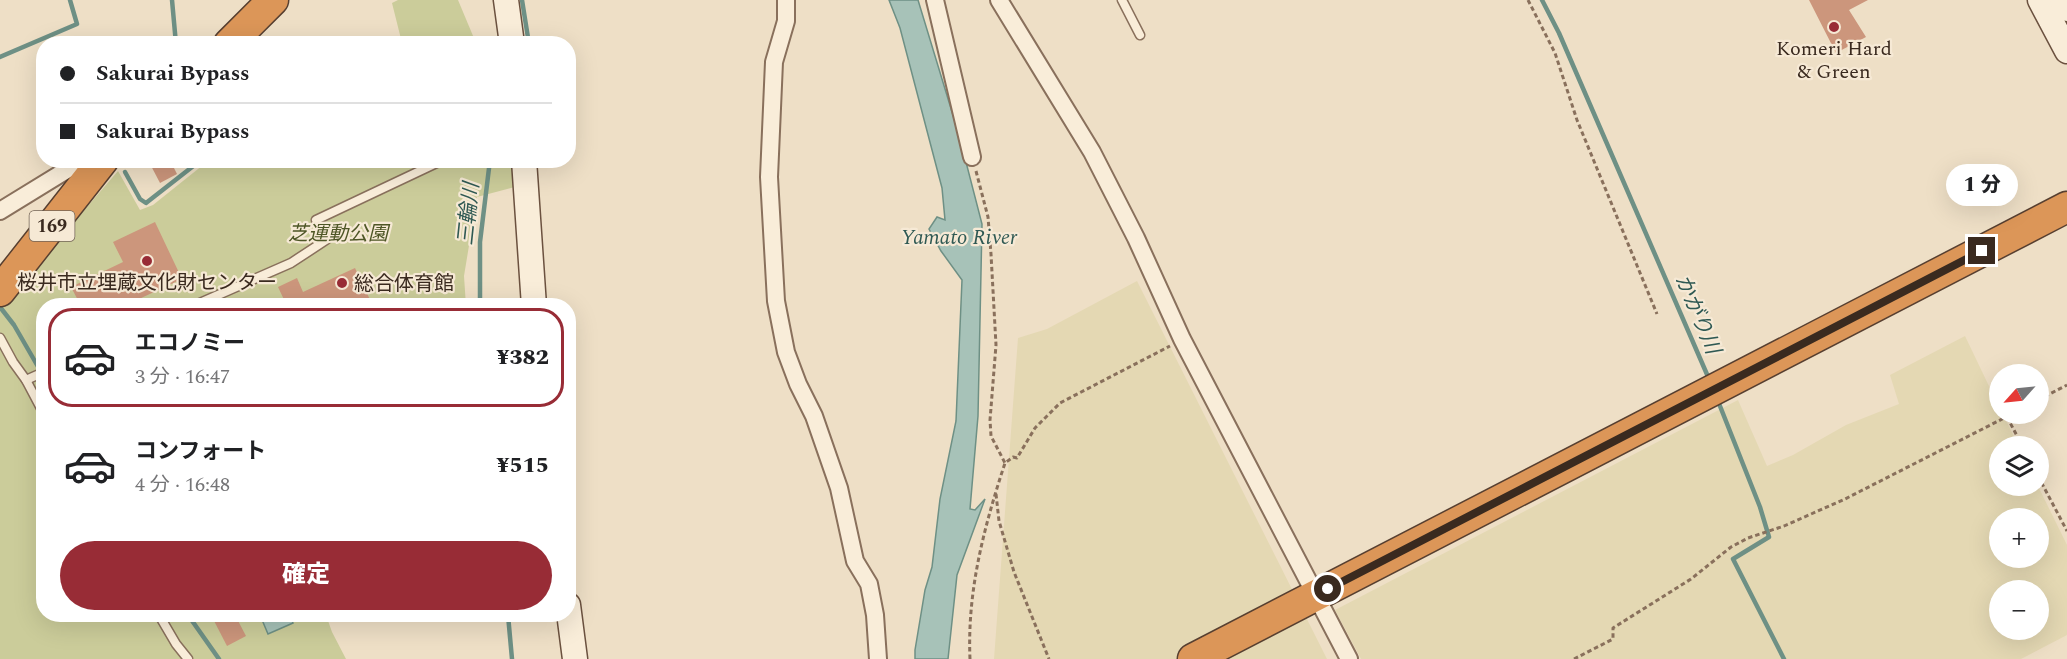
<!DOCTYPE html>
<html lang="ja">
<head>
<meta charset="utf-8">
<style>
	:root { --surface:#fff; --page:#f6f6f6; --text:#202124; --muted:#757577; --line:#e0e0e0; --accent:#982c36 }
	body { margin:0; font-family:Spectral,"Noto Sans JP",serif; background:var(--page); color:var(--text); height:100vh; display:flex; flex-direction:column; font-size:22px; white-space:nowrap }
	* { box-sizing:border-box; margin:0 }
	p { font-size:20px; color:var(--muted) }
	.icon { flex:none; width:33px; height:33px; fill:none; stroke:currentColor; stroke-width:2; stroke-linecap:round; stroke-linejoin:round }
	.map { position:relative; flex:1; overflow:hidden }
	.panel { position:absolute; left:36px; top:298px; width:540px; height:324px; display:flex; flex-direction:column; background:var(--surface); border-radius:24px; box-shadow:0 6px 24px #0002 }
	.panel>* { flex:none }
	.top-card { position:absolute; left:36px; top:36px; width:540px; height:132px; border-radius:24px; box-shadow:0 6px 24px #0002; display:grid; align-content:center; height:132px; padding:0 24px; background:var(--surface) }
	.needle { width:39px; rotate:243deg }
	.fabs { position:absolute; left:1989px; top:364px; display:grid; gap:12px }
	.fabs a { display:grid; place-items:center; width:60px; height:60px; border-radius:50%; background:var(--surface); box-shadow:0 6px 24px #0002; font-size:30px }
	.end { position:absolute; width:27px; height:27px; margin:-14px; border:8px solid #3a2a1f; background:#fff; box-shadow:0 0 0 3px #fff }
	.from { border-radius:50% }
	.bubble { position:absolute; height:42px; border-radius:21px; background:var(--surface); box-shadow:0 6px 24px #0002; font-size:20px; font-weight:800; line-height:42px; text-align:center }
	.top-card b { display:flex; align-items:center; gap:21px; height:57px; font-size:22px }
	.top-card b+b { border-top:2px solid var(--line) }
	.top-card i { width:15px; height:15px; background:var(--text) }
	ul { padding:10px 0 0; list-style:none }
	li { display:flex; align-items:center; gap:18px; height:99px; margin:0 12px 9px; padding:0 12px; border:3px solid transparent; border-radius:24px }
	li div { flex:1 }
	li b { display:block; font-size:22px }
	li em { font-style:normal; font-weight:800 }
	li.selected { border-color:var(--accent) }
	li>.icon { width:54px; height:54px; stroke-width:1.5 }
	.cta { display:flex; gap:12px; margin-top:auto; padding:12px 24px }
	.cta a { flex:1; height:69px; border-radius:36px; background:var(--accent); color:#fff; font-size:24px; font-weight:800; line-height:69px; text-align:center }
	.map>svg:first-child { display:block }
</style>
</head>
<body>
<div class="map">
<svg width="2067" height="659" viewBox="0 0 2067 659">
	<rect width="100%" height="100%" fill="#eedfc6"/>
	<!-- farmland -->
	<g fill="#e4d8b3" fill-rule="evenodd">
		<polygon points="1137,281 1327,659 994,659 1018,338 1047,329"/>
		<path d="M1965,336L1999,407L2000,414H2003L2019,447H2000V486H2038L2067,545V635L2021,659H1361L1335,610L1738,400L1767,466L1793,455L1846,425L1899,404L1890,375ZM2000,519H2038V558H2000ZM2000,591H2038V630H2000Z"/>
	</g>
	<!-- green -->
	<g fill="#cbcc9a">
		<polygon points="398,0 458,0 476,43 402,43 392,3"/>
		<polygon points="208,161 513,161 515,187 477,197 464,276 466,306 44,306 44,615 326,615 332,632 346,659 0,659 0,311 16,289 118,171 140,210 153,205"/>
	</g>
	<!-- water -->
	<g fill="#a7c2b8" stroke="#6e9085" stroke-width="1.5">
		<polygon points="889,0 918,0 959,135 982,224 978,416 970,509 975,510 985,499 957,575 948,659 915,659 915,650 925,590 932,567 940,499 956,421 962,280 941,251 929,229 937,217 945,220 942,188 900,28"/>
		<polygon points="260,615 290,615 293,623 268,634"/>
	</g>
	<g fill="none" stroke-linecap="round" stroke-linejoin="round">
		<!-- stream -->
		<g stroke="#6e9085" stroke-width="4.5">
			<polyline points="172,0 176,44"/>
			<polyline points="522,0 529,44"/>
			<polyline points="1542,0 1559,33 1709,379"/>
			<polyline points="0,57 77,24 70,0"/>
			<polyline points="125,172 140,199 146,203 201,160"/>
			<polyline points="480,306 480,242 490,160"/>
			<polyline points="0,307 14,325 44,377"/>
			<polyline points="1718,401 1760,507 1769,537 1733,559 1784,659"/>
			<polyline points="188,615 219,659"/>
			<polyline points="508,615 512,659"/>
		</g>
	</g>
	<!-- building -->
	<g fill="#cc967c">
		<polygon points="1809,0 1868,0 1849,10 1866,37 1836,53"/>
		<polygon points="148,160 170,160 177,174 160,183"/>
		<polygon points="155,222 182,279 124,306 81,306 71,287 123,262 113,242"/>
		<polygon points="355,268 373,306 287,306 278,287 297,278 303,292"/>
		<polygon points="211,615 235,615 246,636 227,646"/>
	</g>
	<g fill="none" stroke-linecap="round" stroke-linejoin="round">
		<defs>
			<g id="lane">
				<polyline points="1122,0 1140,35"/>
				<polyline points="193,306 291,263 326,240 316,220 443,160"/>
				<polyline points="0,338 13,362 26,380 44,414"/>
				<polyline points="26,380 44,372"/>
				<polyline points="159,615 176,644 188,659"/>
			</g>
			<g id="street">
				<polyline points="786,0 786,21 774,62 769,177 776,301 786,352 798,384 814,416 839,488 855,561 869,584 875,615 878,659"/>
				<polyline points="935,0 972,157"/>
				<polyline points="999,0 1092,152 1136,238 1182,339 1349,659"/>
				<polyline points="0,211 83,160"/>
			</g>
			<g id="secondary">
				<polyline points="506,0 512,44"/>
				<polyline points="2040,0 2067,51"/>
				<polyline points="2062,0 2067,9"/>
				<polyline points="524,160 534,306"/>
				<polyline points="568,605 575,659"/>
			</g>
			<g id="highway">
				<polyline points="229,44 273,0"/>
				<polyline points="0,291 103,160"/>
				<polyline points="1193,659 2067,207"/>
			</g>
		</defs>
		<!-- lane casing -->
		<use href="#lane" stroke="#89705c" stroke-width="11"/>
		<!-- street casing -->
		<use href="#street" stroke="#89705c" stroke-width="20"/>
		<!-- secondary casing -->
		<use href="#secondary" stroke="#6b513f" stroke-width="27"/>
		<!-- highway casing -->
		<use href="#highway" stroke="#573f30" stroke-width="33"/>
		<!-- path -->
		<g stroke="#89705c" stroke-width="3" stroke-dasharray="4.5 3" stroke-linecap="butt">
			<polyline points="1528,0 1555,53 1577,120 1657,314"/>
			<polyline points="976,171 988,217 991,254 996,345 990,420 991,436 1005,463"/>
			<polyline points="2038,400 2067,385"/>
			<polyline points="2007,417 2023,447"/>
			<polyline points="2038,476 2067,531"/>
			<polyline points="996,494 999,521 1014,572 1049,659"/>
			<path d="M970,659C967,591 984,527 1005,463L1013,457L1017,458L1035,428L1060,403L1170,346"/>
			<polyline points="1574,659 1613,639 1613,628 1691,579 1731,547 1748,538 1784,526 1845,499 2012,414"/>
		</g>
		<!-- lane -->
		<use href="#lane" stroke="#f9edd9" stroke-width="8"/>
		<!-- street -->
		<use href="#street" stroke="#f9edd9" stroke-width="16"/>
		<!-- secondary -->
		<use href="#secondary" stroke="#f9edd9" stroke-width="24"/>
		<!-- highway -->
		<use href="#highway" stroke="#dc9658" stroke-width="30"/>
	</g>
	<g fill="none" stroke-linecap="round" stroke-linejoin="round">
		<!-- route -->
		<polyline stroke="#3a2a1f" stroke-width="8" points="1328,589 1982,251"/>
	</g>
	<!-- markers -->
	<g fill="#982c36" stroke="#f6e9d5" stroke-width="2">
		<circle cx="1834" cy="27" r="6"/>
		<circle cx="147" cy="261" r="6"/>
		<circle cx="342" cy="283" r="6"/>
	</g>
	<g text-anchor="middle" stroke-width="4.5" stroke-linejoin="round" paint-order="stroke">
		<!-- shield labels -->
		<rect fill="#f6e9d5" stroke="#726356" stroke-width="1.5" x="29.5" y="211" width="45" height="30" rx="4.5"/>
		<g font-size="18" font-weight="bold" fill="#3a2a1f">
			<text x="52" y="232">169</text>
		</g>
		<!-- poi labels -->
		<g font-size="20" fill="#3a2a1f" stroke="#f6e9d5">
			<text x="1834" y="55">Komeri Hard<tspan x="1834" dy="23">&amp; Green</tspan></text>
			<text x="147" y="289">桜井市立埋蔵文化財センター</text>
			<text x="354" y="290" text-anchor="start">総合体育館</text>
		</g>
		<!-- park labels -->
		<g font-size="20" font-style="italic" fill="#4e5626" stroke="#f6e9d5">
			<text x="338" y="240">芝運動公園</text>
		</g>
		<!-- water labels -->
		<g font-size="21" font-style="italic" fill="#2f5953" stroke="#f6e9d5">
			<text transform="translate(468 214) rotate(-84)" y="7">三輪川</text>
			<text x="959" y="244">Yamato River</text>
			<text transform="translate(1698 314) rotate(67)" y="7">かがり川</text>
		</g>
	</g>
</svg>
<div class="fabs">
<a><svg class="needle" viewBox="-14 -14 28 28"><path d="M0-13l5 13h-10z" fill="#e53935"/><path d="M0 13l5-13h-10z" fill="#757577"/></svg></a>
<a><svg class="icon" aria-label="layers" viewBox="0 0 24 24"><path d="M12 4l9 5-9 5-9-5zM3 14l9 5 9-5"/></svg></a>
<a>+</a>
<a>−</a>
</div>
<i class="end from" style="left:1328px;top:589px"></i>
<i class="end" style="left:1982px;top:251px"></i>
<div class="bubble" style="left:1946px;top:164px;width:72px">1 分</div>
<div class="top-card">
<b><i class="from"></i>Sakurai Bypass</b>
<b><i></i>Sakurai Bypass</b>
</div>
<section class="panel">
<ul>
<li class="selected"><svg class="icon" aria-label="car" viewBox="0 0 24 24"><path d="M5 17H2v-5l4-1 3-4h7l3 4 3 1v5h-3M9 17h6M6 11h13"/><circle cx="7" cy="17" r="2"/><circle cx="17" cy="17" r="2"/></svg><div><b>エコノミー</b><p>3 分 · 16:47</p></div><em>¥382</em></li>
<li><svg class="icon" aria-label="car" viewBox="0 0 24 24"><path d="M5 17H2v-5l4-1 3-4h7l3 4 3 1v5h-3M9 17h6M6 11h13"/><circle cx="7" cy="17" r="2"/><circle cx="17" cy="17" r="2"/></svg><div><b>コンフォート</b><p>4 分 · 16:48</p></div><em>¥515</em></li>
</ul>
<div class="cta"><a>確定</a></div>
</section>
</div>
</body>
</html>
